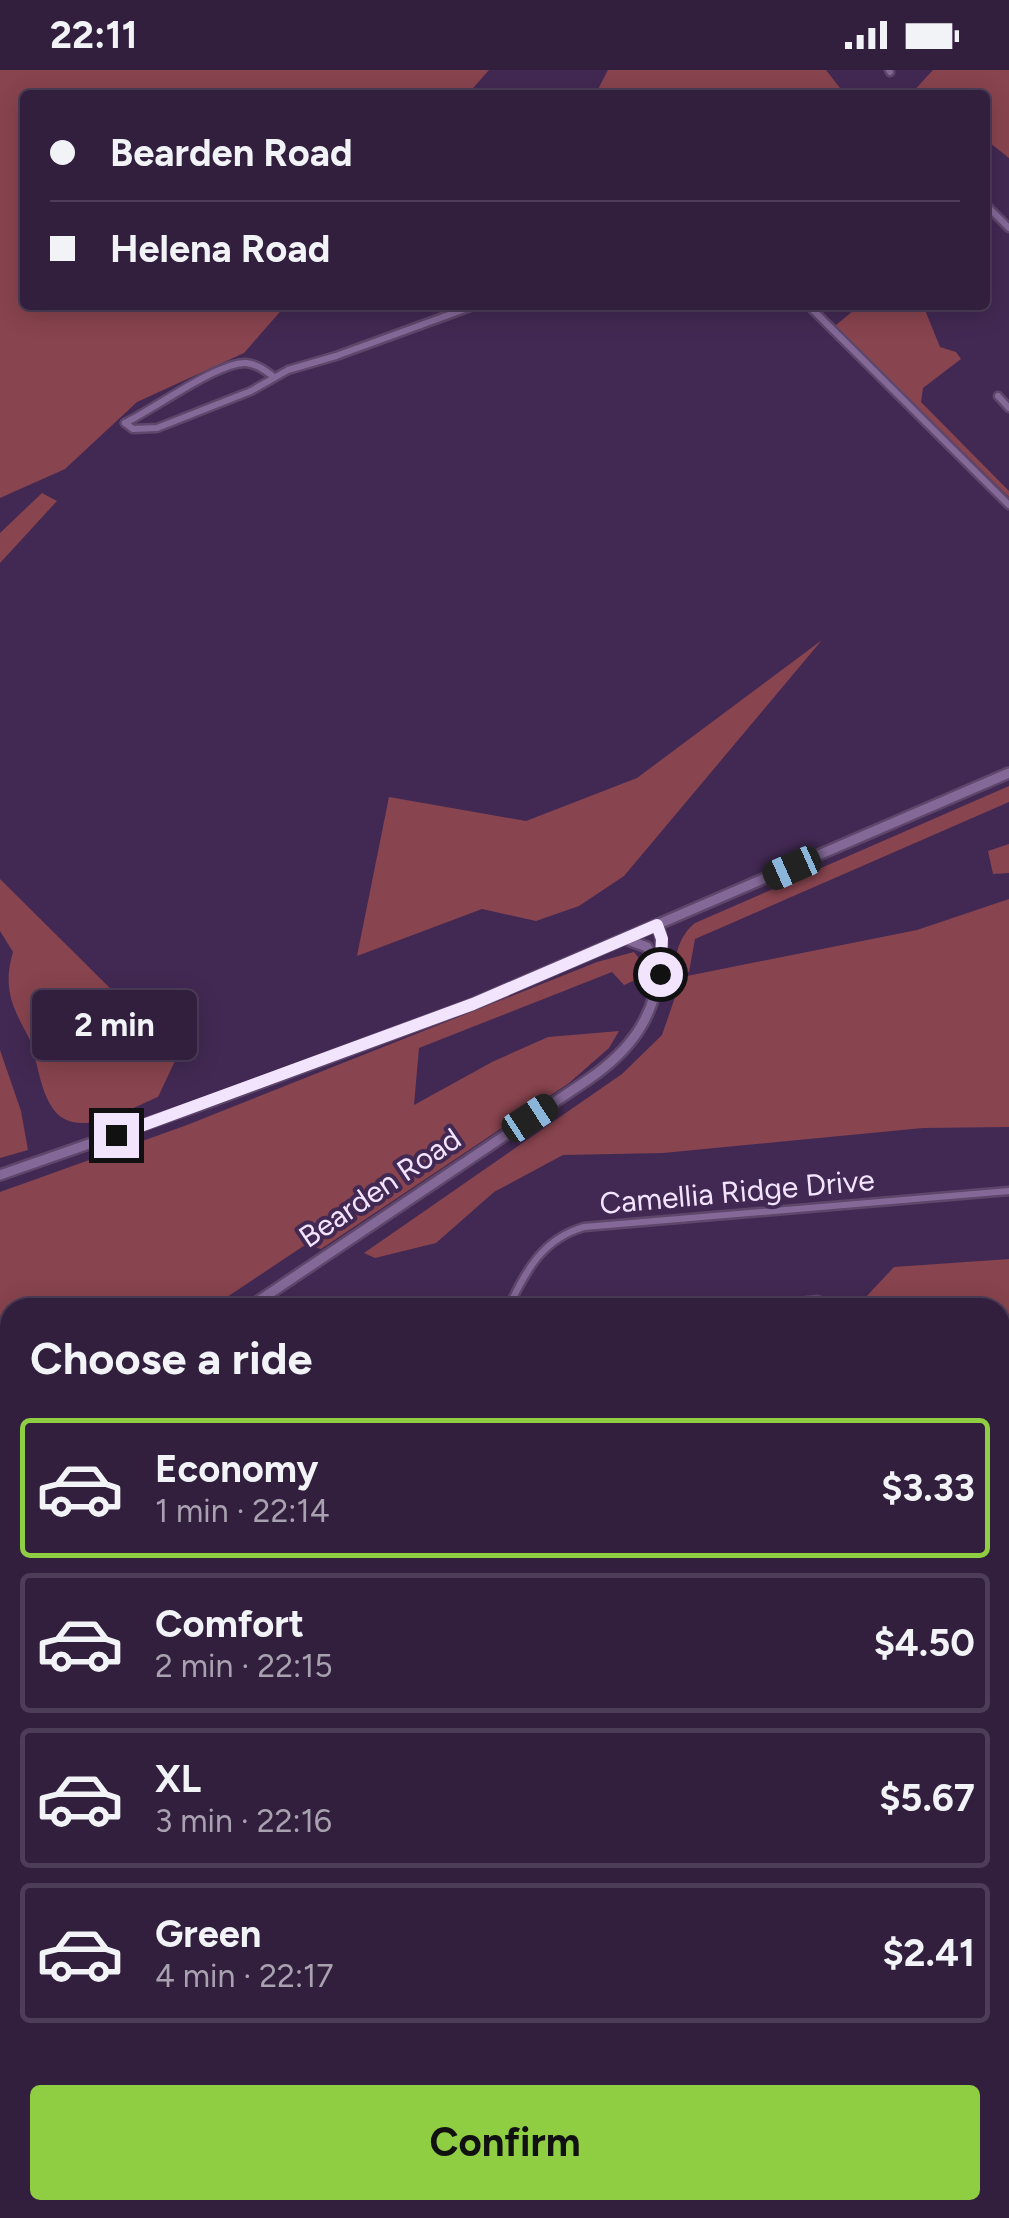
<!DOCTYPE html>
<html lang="en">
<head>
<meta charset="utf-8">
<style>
	:root { --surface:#321f3e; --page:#3a2745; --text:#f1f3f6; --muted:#a8a2b0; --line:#4d3d58; --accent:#8fcd42 }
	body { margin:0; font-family:Figtree,sans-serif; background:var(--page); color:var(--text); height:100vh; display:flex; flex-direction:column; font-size:38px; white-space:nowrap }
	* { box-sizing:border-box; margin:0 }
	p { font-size:32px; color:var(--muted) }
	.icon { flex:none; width:55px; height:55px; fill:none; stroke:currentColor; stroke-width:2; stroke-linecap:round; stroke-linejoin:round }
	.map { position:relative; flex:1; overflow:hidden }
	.side { position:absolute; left:0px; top:1228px; width:1010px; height:922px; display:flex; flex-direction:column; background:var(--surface); border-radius:30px 30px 0 0; box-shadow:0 5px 25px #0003,0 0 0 2px var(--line) }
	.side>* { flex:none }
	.hud { position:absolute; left:20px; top:20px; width:970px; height:220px; border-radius:10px; box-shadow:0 5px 25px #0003,0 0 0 2px var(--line); display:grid; align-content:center; height:220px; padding:0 30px; background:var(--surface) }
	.end { position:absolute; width:45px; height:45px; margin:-22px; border:12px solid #f3e4fe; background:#111; box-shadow:0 0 0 5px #111 }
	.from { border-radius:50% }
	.bubble { position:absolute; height:70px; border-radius:10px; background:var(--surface); box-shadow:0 5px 25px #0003,0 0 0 2px var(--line); font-size:32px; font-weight:700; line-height:70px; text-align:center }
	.car { position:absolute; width:30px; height:60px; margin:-30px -15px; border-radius:12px; box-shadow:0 0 8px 2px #0007; background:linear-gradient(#222 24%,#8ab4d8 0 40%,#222 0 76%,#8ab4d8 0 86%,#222 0) }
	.hud b { display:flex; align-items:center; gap:35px; height:95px; font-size:38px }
	.hud b+b { border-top:2px solid var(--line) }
	.hud i { width:25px; height:25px; background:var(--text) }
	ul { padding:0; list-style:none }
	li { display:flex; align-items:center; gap:30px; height:140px; margin:0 20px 15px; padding:0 10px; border:5px solid var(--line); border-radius:10px }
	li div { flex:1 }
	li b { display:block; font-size:38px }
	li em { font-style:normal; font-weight:700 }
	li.on { border-color:var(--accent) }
	li>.icon { width:90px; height:90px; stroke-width:1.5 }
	h2 { padding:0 30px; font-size:45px; line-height:120px }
	.action { display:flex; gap:20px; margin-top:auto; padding:20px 30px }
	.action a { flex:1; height:115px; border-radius:10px; background:var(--accent); color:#111; font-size:40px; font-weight:700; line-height:115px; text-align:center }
	.status { display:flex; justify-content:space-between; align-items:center; height:70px; padding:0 50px; background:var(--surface); direction:ltr }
	.status svg { height:28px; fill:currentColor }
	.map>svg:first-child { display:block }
</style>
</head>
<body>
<div class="status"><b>22:11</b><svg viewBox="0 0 49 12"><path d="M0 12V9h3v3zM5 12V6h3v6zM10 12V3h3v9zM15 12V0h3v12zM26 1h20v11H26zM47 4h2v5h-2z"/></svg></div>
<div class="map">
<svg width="1009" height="2148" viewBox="0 0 1009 2148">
	<rect width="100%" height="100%" fill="#422953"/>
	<!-- built -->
	<polygon fill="#4f3362" points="0,1388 10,1395 10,1499 0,1516"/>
	<!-- green -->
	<g fill="#88444f">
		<polygon points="0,0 489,0 467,25 25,25 25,235 286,235 244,283 137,332 65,399 0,428"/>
		<polygon points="608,0 826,0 840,18 831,25 595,25"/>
		<polygon points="933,0 1009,0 1009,88 985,69 985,25 910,25"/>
		<polygon points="860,235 923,235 940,277 956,282 961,289 923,318 921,332 1009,421 1009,427 835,256"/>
		<polygon points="42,423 57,431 0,493 0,463"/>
		<polygon points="822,570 624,806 579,836 536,851 482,839 357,886 389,727 526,751 637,708"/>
		<path d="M1009,716V732L695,869L689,902L674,905C675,884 679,866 695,853Z"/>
		<polygon points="1009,774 1009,803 993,804 988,781"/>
		<path d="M0,809L124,932L123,942L30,970C13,938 2,919 13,882L0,861Z"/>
		<polygon points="1009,829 1009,1057 923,1058 663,1083 563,1085 494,1122 436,1173 375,1188 364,1183 622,1004 662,965 682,907 917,860"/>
		<polygon points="634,882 641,891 642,907 624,915 612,902 419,978 414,1035 492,992 548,967 619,961 609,978 569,1013 321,1179 305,1175 212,1237 10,1238 10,1260 0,1261 0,1122 187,1055 597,892"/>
		<path d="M140,948L175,991L158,1027C128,1039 72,1075 50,1034C41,1019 38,997 33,981Z"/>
		<polygon points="0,980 21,1041 28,1080 0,1088"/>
		<polygon points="1009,1189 1009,1573 1000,1583 1000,1238 864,1237 863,1230 894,1197"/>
		<polygon points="0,1346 10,1358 10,1395 0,1388"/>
		<polygon points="10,1560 10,1921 0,1932 0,1577"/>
	</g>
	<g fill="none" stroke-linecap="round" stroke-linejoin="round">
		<defs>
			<g id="street">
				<polyline points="889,0 890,2"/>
				<polyline points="985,134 1009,158"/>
				<polyline points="808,235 1009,435"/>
				<polyline points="998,326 1009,338"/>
				<polyline points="125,353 133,359 157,358 251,321 288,300 336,286 476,235"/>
				<path d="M125,353C154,339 218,292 246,293C257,294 266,301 274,307"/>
				<path d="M508,1238C526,1201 542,1169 584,1157L1009,1121"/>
				<polyline points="743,1238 817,1230 841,1237"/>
				<polyline points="0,1395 10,1403"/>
				<polyline points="1000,1690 1009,1680"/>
				<polyline points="1000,1900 1009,1891"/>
				<polyline points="1000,1913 1009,1922"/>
				<polyline points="1000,2022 1009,2013"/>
				<polyline points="209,2140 212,2148"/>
				<polyline points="511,2140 514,2148"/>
				<polyline points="678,2140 686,2148"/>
				<polyline points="851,2140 859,2148"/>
				<polyline points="615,2148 623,2140"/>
				<polyline points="785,2148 796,2140"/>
			</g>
			<g id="secondary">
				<polyline points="625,869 647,877 658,898"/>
				<polyline points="0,1105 212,1031 473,934 1009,703"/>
				<path d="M248,1238L589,1009C631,980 656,946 660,894C662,880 663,868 657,855"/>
				<polyline points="0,1539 10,1522"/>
				<polyline points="0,2035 10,2024"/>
				<polyline points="1000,2122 1009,2131"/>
			</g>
		</defs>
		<!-- street casing -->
		<use href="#street" stroke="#5e476b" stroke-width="11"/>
		<!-- secondary casing -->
		<use href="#secondary" stroke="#5e476b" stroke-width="14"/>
		<!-- street -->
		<use href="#street" stroke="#846998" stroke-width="6"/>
		<!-- secondary -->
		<use href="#secondary" stroke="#846998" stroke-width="9"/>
	</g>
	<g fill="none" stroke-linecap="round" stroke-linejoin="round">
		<!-- route -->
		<polyline stroke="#f3e4fe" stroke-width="12" points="116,1065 473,934 657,855 662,869 660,904"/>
	</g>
	<g text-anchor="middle" stroke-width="8" stroke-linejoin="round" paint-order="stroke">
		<!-- street labels -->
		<g font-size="30" fill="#f3e4fe" stroke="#422953">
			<text transform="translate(380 1118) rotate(-34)" y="10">Bearden Road</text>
			<text transform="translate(737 1122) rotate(-5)" y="10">Camellia Ridge Drive</text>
		</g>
	</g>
</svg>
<i class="end from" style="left:660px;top:904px"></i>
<i class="end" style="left:116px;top:1065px"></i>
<div class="bubble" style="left:32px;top:920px;width:165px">2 min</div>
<i class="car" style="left:792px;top:798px;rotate:246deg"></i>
<i class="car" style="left:530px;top:1048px;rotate:57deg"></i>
<div class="hud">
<b><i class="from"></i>Bearden Road</b>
<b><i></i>Helena Road</b>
</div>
<section class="side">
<h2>Choose a ride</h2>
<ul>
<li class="on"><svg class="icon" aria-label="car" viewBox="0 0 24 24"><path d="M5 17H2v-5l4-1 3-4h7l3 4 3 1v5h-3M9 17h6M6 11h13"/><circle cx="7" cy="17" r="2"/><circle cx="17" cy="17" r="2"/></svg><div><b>Economy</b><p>1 min · 22:14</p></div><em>$3.33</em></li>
<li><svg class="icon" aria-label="car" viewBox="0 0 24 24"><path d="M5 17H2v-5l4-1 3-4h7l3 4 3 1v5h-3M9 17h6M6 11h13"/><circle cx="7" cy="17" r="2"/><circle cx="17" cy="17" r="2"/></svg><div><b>Comfort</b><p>2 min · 22:15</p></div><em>$4.50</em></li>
<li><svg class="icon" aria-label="car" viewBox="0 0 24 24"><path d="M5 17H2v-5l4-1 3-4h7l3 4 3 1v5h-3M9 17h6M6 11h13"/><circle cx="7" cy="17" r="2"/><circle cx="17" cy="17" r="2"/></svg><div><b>XL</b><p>3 min · 22:16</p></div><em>$5.67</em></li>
<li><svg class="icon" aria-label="car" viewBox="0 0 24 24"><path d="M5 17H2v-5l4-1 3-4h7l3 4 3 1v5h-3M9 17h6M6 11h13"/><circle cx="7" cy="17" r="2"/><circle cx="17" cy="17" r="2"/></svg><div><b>Green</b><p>4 min · 22:17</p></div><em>$2.41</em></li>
</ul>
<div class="action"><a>Confirm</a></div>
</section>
</div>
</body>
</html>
